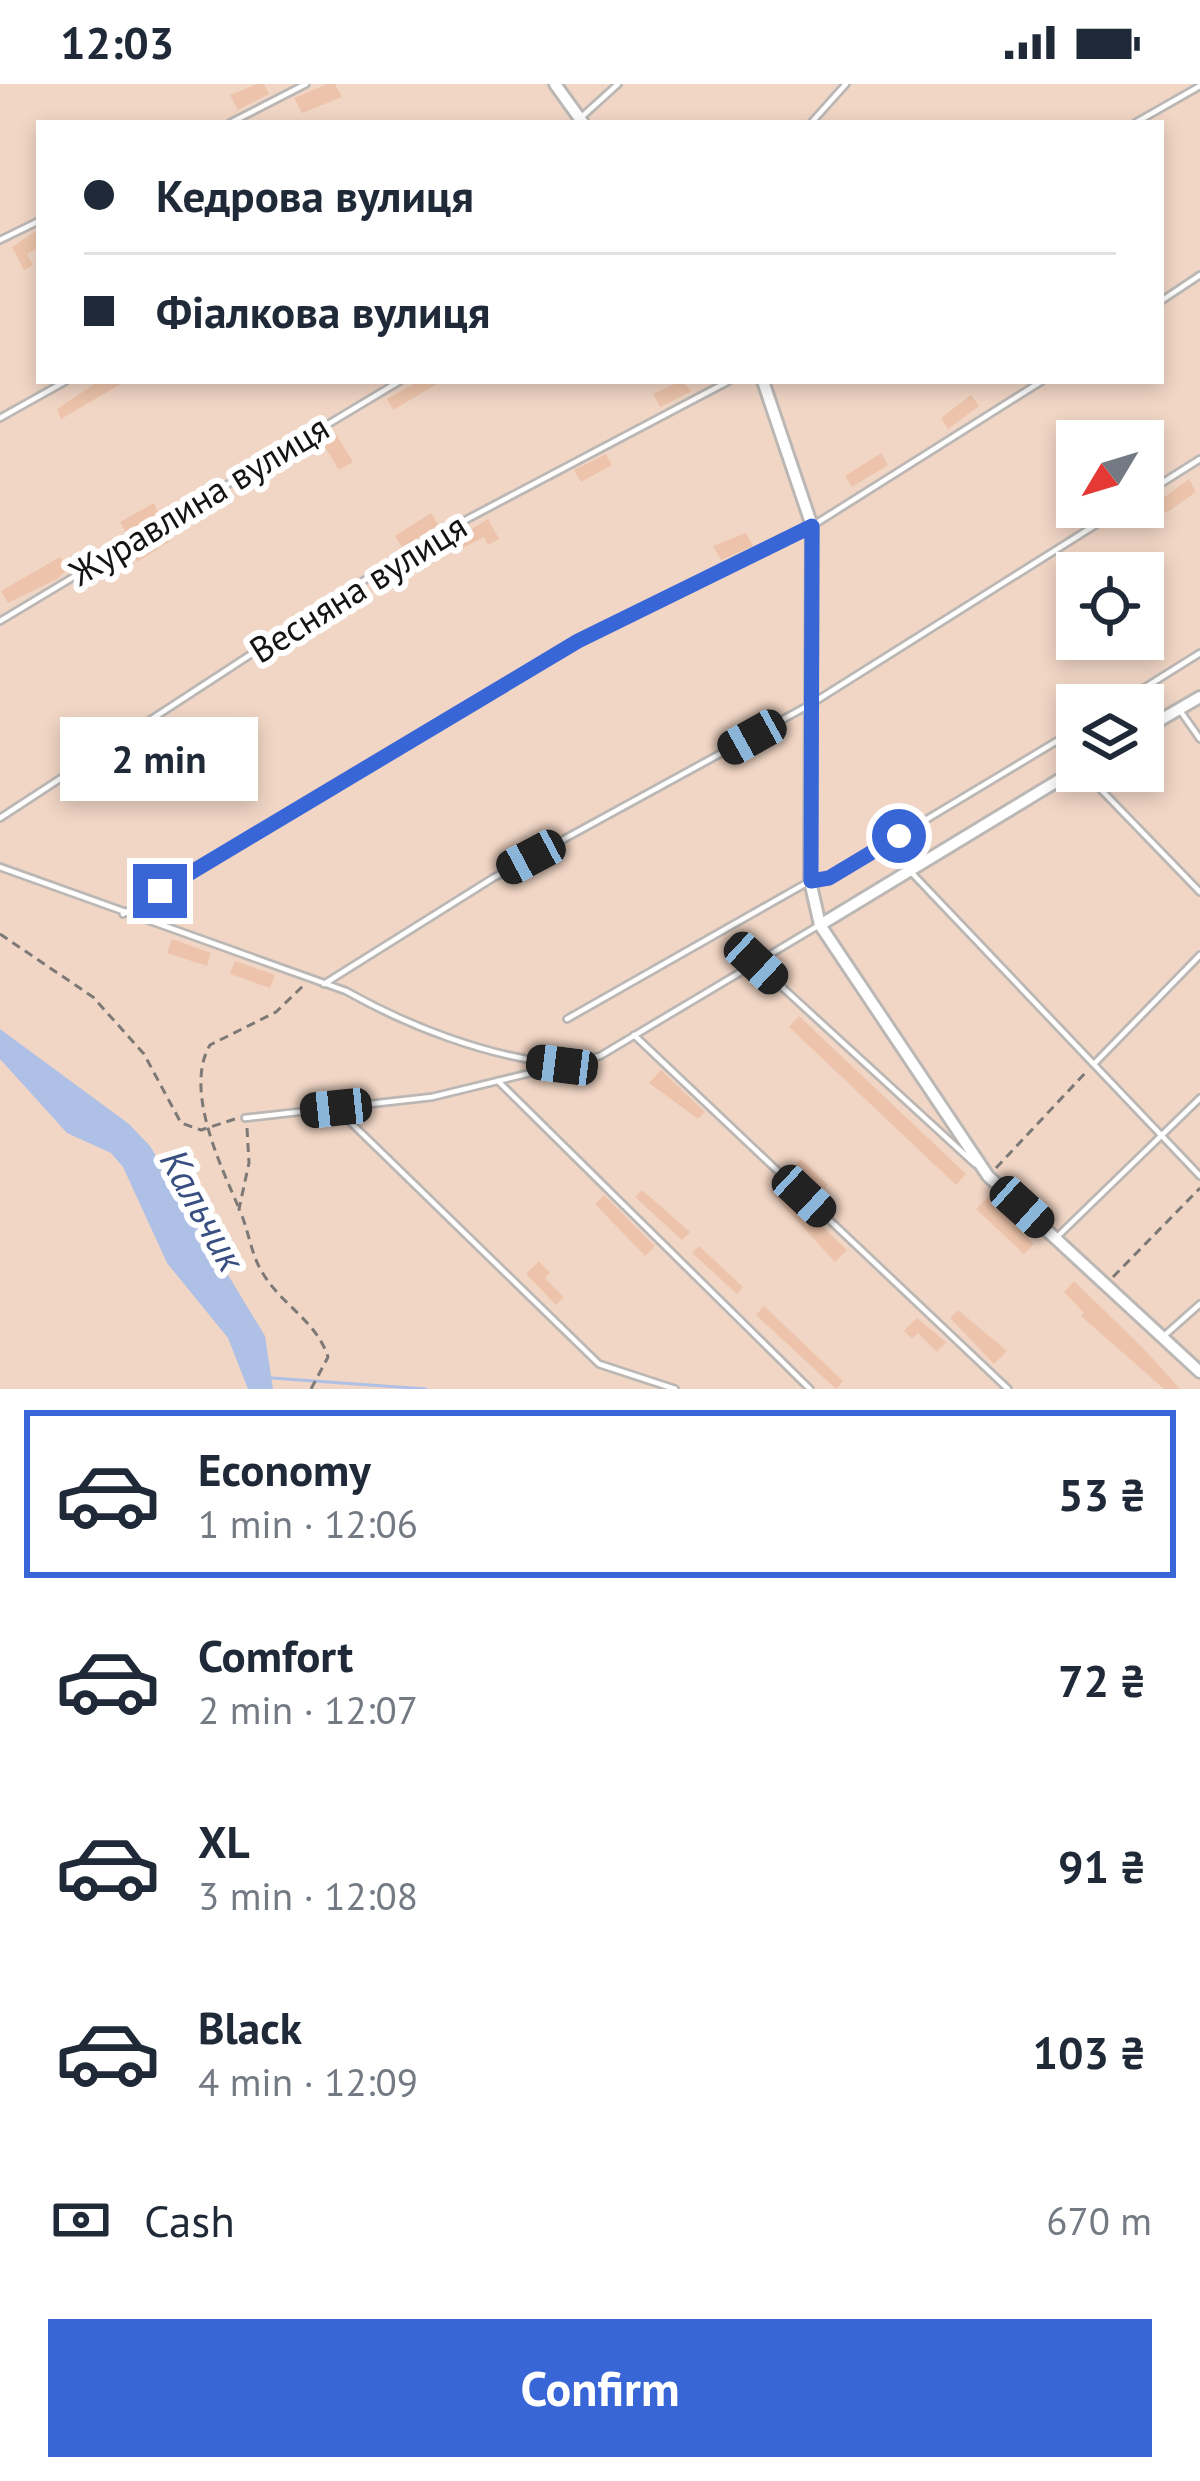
<!DOCTYPE html>
<html lang="en">
<head>
<meta charset="utf-8">
<style>
	:root { --surface:#fff; --page:#f2f2f3; --text:#1f2937; --muted:#747a83; --line:#e0e1e3; --accent:#3966d6 }
	body { margin:0; font-family:"PT Sans",sans-serif; background:var(--page); color:var(--text); height:100vh; display:flex; flex-direction:column; font-size:45px; white-space:nowrap }
	* { box-sizing:border-box; margin:0 }
	p { font-size:39px; color:var(--muted) }
	.icon { flex:none; width:66px; height:66px; fill:none; stroke:currentColor; stroke-width:2; stroke-linecap:round; stroke-linejoin:round }
	.map { position:relative; height:1305px; overflow:hidden }
	.side { display:flex; flex-direction:column; background:var(--surface); flex:1 }
	.side>* { flex:none }
	.top-card { position:absolute; left:36px; top:36px; width:1128px; height:264px; border-radius:0px; box-shadow:0 6px 18px #0003; display:grid; align-content:center; height:264px; padding:0 48px; background:var(--surface) }
	.needle { width:78px; rotate:232deg }
	.fabs { position:absolute; left:1056px; top:336px; display:grid; gap:24px }
	.fabs a { display:grid; place-items:center; width:108px; height:108px; border-radius:0px; background:var(--surface); box-shadow:0 6px 18px #0003; font-size:60px }
	.end { position:absolute; width:54px; height:54px; margin:-27px; border:15px solid #3966d6; background:#fff; box-shadow:0 0 0 6px #fff }
	.from { border-radius:50% }
	.bubble { position:absolute; height:84px; border-radius:0px; background:var(--surface); box-shadow:0 6px 18px #0003; font-size:39px; font-weight:800; line-height:84px; text-align:center }
	.car { position:absolute; width:36px; height:72px; margin:-36px -18px; border-radius:15px; box-shadow:0 0 9px 3px #0007; background:linear-gradient(#222 24%,#8ab4d8 0 40%,#222 0 76%,#8ab4d8 0 86%,#222 0) }
	.top-card b { display:flex; align-items:center; gap:42px; height:114px; font-size:45px }
	.top-card b+b { border-top:3px solid var(--line) }
	.top-card i { width:30px; height:30px; background:var(--text) }
	ul { padding:21px 0 0; list-style:none }
	li { display:flex; align-items:center; gap:36px; height:168px; margin:0 24px 18px; padding:0 24px; border:6px solid transparent; border-radius:0px }
	li div { flex:1 }
	li b { display:block; font-size:45px }
	li em { font-style:normal; font-weight:800 }
	li.selected { border-color:var(--accent) }
	li>.icon { width:108px; height:108px; stroke-width:1.5 }
	.pay { display:flex; align-items:center; gap:30px; height:132px; padding:0 48px; font-size:45px }
	.pay p { margin-inline-start:auto }
	.cta { display:flex; gap:24px; margin-top:auto; padding:24px 48px }
	.cta a { flex:1; height:138px; border-radius:0px; background:var(--accent); color:#fff; font-size:48px; font-weight:800; line-height:138px; text-align:center }
	.status { display:flex; justify-content:space-between; align-items:center; height:84px; padding:0 60px; background:var(--surface); direction:ltr }
	.status svg { height:33px; fill:currentColor }
	.map>svg:first-child { display:block }
</style>
</head>
<body>
<div class="status"><b>12:03</b><svg viewBox="0 0 49 12"><path d="M0 12V9h3v3zM5 12V6h3v6zM10 12V3h3v9zM15 12V0h3v12zM26 1h20v11H26zM47 4h2v5h-2z"/></svg></div>
<div class="map">
<svg width="1200" height="1305" viewBox="0 0 1200 1305">
	<rect width="100%" height="100%" fill="#f4f0ed"/>
	<!-- green -->
	<path fill="#f1d6c5" fill-rule="evenodd" d="M0,0H1200V1305H0ZM39,39H1161V297H39ZM1077,357H1143V423H1077ZM1077,489H1143V555H1077ZM1077,621H1143V687H1077Z"/>
	<!-- water -->
	<polygon fill="#aec0e6" points="0,945 129,1040 150,1062 265,1252 273,1305 248,1305 228,1254 167,1179 123,1083 111,1069 67,1049 0,975"/>
	<g fill="none" stroke-linecap="round" stroke-linejoin="round">
		<!-- stream -->
		<polyline stroke="#aec0e6" stroke-width="3" points="272,1294 426,1305"/>
	</g>
	<!-- building -->
	<g fill="#edc4ab">
		<polygon points="257,0 264,0 269,10 238,26 230,11"/>
		<polygon points="327,0 335,0 342,13 302,29 294,14"/>
		<polygon points="39,145 39,171 36,165 27,170 33,181 24,186 12,163"/>
		<polygon points="99,297 126,297 61,335 57,325"/>
		<polygon points="419,297 442,297 393,326 387,315"/>
		<polygon points="681,297 692,307 660,323 653,310"/>
		<polygon points="971,311 979,322 948,345 941,334"/>
		<polygon points="333,345 353,378 339,386 319,353"/>
		<polygon points="881,369 888,381 852,403 845,392"/>
		<polygon points="606,370 612,381 581,398 574,386"/>
		<polygon points="1189,395 1196,408 1166,429 1159,417"/>
		<polygon points="154,419 160,433 128,452 120,438"/>
		<polygon points="431,429 439,442 402,463 395,452"/>
		<polygon points="488,435 499,455 488,461 484,453 461,465 455,455"/>
		<polygon points="167,445 173,455 137,478 131,466"/>
		<polygon points="746,449 753,462 721,476 713,462"/>
		<polygon points="60,473 67,485 57,495 8,519 1,507"/>
		<polygon points="96,685 103,696 71,714 63,701"/>
		<polygon points="172,855 211,869 207,882 167,869"/>
		<polygon points="235,877 275,891 270,904 230,890"/>
		<polygon points="799,932 966,1090 956,1101 789,943"/>
		<polygon points="661,986 705,1028 698,1035 649,999"/>
		<polygon points="801,1075 828,1101 819,1111 792,1084"/>
		<polygon points="777,1100 847,1166 835,1178 770,1107"/>
		<polygon points="642,1106 690,1148 682,1156 635,1113"/>
		<polygon points="604,1111 655,1162 645,1172 595,1120"/>
		<polygon points="988,1113 1034,1160 1024,1170 976,1125"/>
		<polygon points="699,1162 743,1203 737,1210 692,1169"/>
		<polygon points="539,1177 550,1189 545,1194 564,1213 556,1221 526,1190"/>
		<polygon points="1074,1197 1144,1265 1180,1305 1164,1305 1081,1232 1084,1229 1064,1208"/>
		<polygon points="764,1222 843,1297 836,1305 756,1231"/>
		<polygon points="958,1226 1007,1267 994,1280 950,1234"/>
		<polygon points="917,1234 946,1258 937,1268 918,1249 912,1255 904,1247"/>
	</g>
	<g fill="none" stroke-linecap="round" stroke-linejoin="round">
		<defs>
			<g id="lane">
				<polyline points="230,39 306,0"/>
				<polyline points="575,39 618,0"/>
				<polyline points="811,39 846,0"/>
				<polyline points="1135,39 1200,2"/>
				<polyline points="0,156 39,137"/>
				<polyline points="1161,217 1200,191"/>
				<polyline points="0,334 66,297"/>
				<polyline points="1143,411 1200,375"/>
				<polyline points="0,537 400,297"/>
				<polyline points="1117,621 1200,569"/>
				<polyline points="1179,625 1200,655"/>
				<polyline points="1083,687 1200,808"/>
				<polyline points="0,734 420,460 729,297"/>
				<path d="M0,783L346,907C410,943 484,971 557,980"/>
				<polyline points="910,787 1200,1092"/>
				<polyline points="123,830 578,557 812,442 1042,297"/>
				<polyline points="758,881 975,1080"/>
				<polyline points="324,900 493,794 811,620 1124,423"/>
				<polyline points="567,935 810,797 829,794 1077,645"/>
				<polyline points="634,951 1008,1305"/>
				<polyline points="1095,979 1200,871"/>
				<polyline points="498,997 810,1305"/>
				<polyline points="338,1026 599,1280 675,1305"/>
				<polyline points="245,1034 432,1013 600,972 816,843"/>
				<polyline points="1058,1152 1200,1014"/>
				<polyline points="1165,1251 1200,1220"/>
			</g>
			<g id="street">
				<polyline points="555,0 583,39"/>
				<polyline points="763,297 812,442 810,797 820,841 988,1092 1200,1288"/>
				<polyline points="1143,646 1200,613"/>
				<polyline points="820,841 1077,685"/>
			</g>
		</defs>
		<!-- lane casing -->
		<use href="#lane" stroke="#bbb7b4" stroke-width="10"/>
		<!-- street casing -->
		<use href="#street" stroke="#bbb7b4" stroke-width="16"/>
		<!-- path -->
		<g stroke="#7c7977" stroke-width="3" stroke-dasharray="9 6" stroke-linecap="butt">
			<polyline points="0,850 93,913 144,970 181,1039 201,1046 235,1035"/>
			<path d="M247,1044L249,1079L239,1125C249,1146 250,1168 262,1188C281,1221 316,1236 328,1273L311,1305"/>
			<polyline points="996,1084 1088,986"/>
			<path d="M238,1122C220,1080 184,1005 210,961L276,928L305,900"/>
			<polyline points="1113,1193 1200,1104"/>
		</g>
		<!-- lane -->
		<use href="#lane" stroke="#fff" stroke-width="4.5"/>
		<!-- street -->
		<use href="#street" stroke="#fff" stroke-width="10"/>
	</g>
	<g fill="none" stroke-linecap="round" stroke-linejoin="round">
		<!-- route -->
		<polyline stroke="#3966d6" stroke-width="15" points="160,807 578,557 812,442 811,797 829,794 899,752"/>
	</g>
	<g text-anchor="middle" stroke-width="12" stroke-linejoin="round" paint-order="stroke">
		<!-- street labels -->
		<g font-size="36" fill="#161413" stroke="#fff">
			<text transform="translate(199 416) rotate(-31)" y="13">Журавлина вулиця</text>
			<text transform="translate(358 504) rotate(-32)" y="13">Весняна вулиця</text>
		</g>
		<!-- water labels -->
		<g font-size="39" font-style="italic" fill="#394f81" stroke="#fff">
			<text transform="translate(203 1126) rotate(61)" y="14">Кальчик</text>
		</g>
	</g>
</svg>
<div class="fabs">
<a><svg class="needle" viewBox="-14 -14 28 28"><path d="M0-13l5 13h-10z" fill="#e53935"/><path d="M0 13l5-13h-10z" fill="#747a83"/></svg></a>
<a><svg class="icon" aria-label="locate" viewBox="0 0 24 24"><circle cx="12" cy="12" r="6"/><path d="M12 2v4M12 18v4M2 12h4M18 12h4"/></svg></a>
<a><svg class="icon" aria-label="layers" viewBox="0 0 24 24"><path d="M12 4l9 5-9 5-9-5zM3 14l9 5 9-5"/></svg></a>
</div>
<i class="end from" style="left:899px;top:752px"></i>
<i class="end" style="left:160px;top:807px"></i>
<div class="bubble" style="left:60px;top:633px;width:198px">2 min</div>
<i class="car" style="left:752px;top:653px;rotate:241deg"></i>
<i class="car" style="left:531px;top:773px;rotate:242deg"></i>
<i class="car" style="left:756px;top:879px;rotate:133deg"></i>
<i class="car" style="left:562px;top:981px;rotate:277deg"></i>
<i class="car" style="left:336px;top:1024px;rotate:264deg"></i>
<i class="car" style="left:804px;top:1112px;rotate:133deg"></i>
<i class="car" style="left:1022px;top:1123px;rotate:132deg"></i>
<div class="top-card">
<b><i class="from"></i>Кедрова вулиця</b>
<b><i></i>Фіалкова вулиця</b>
</div>
</div>
<section class="side">
<ul>
<li class="selected"><svg class="icon" aria-label="car" viewBox="0 0 24 24"><path d="M5 17H2v-5l4-1 3-4h7l3 4 3 1v5h-3M9 17h6M6 11h13"/><circle cx="7" cy="17" r="2"/><circle cx="17" cy="17" r="2"/></svg><div><b>Economy</b><p>1 min · 12:06</p></div><em>53 ₴</em></li>
<li><svg class="icon" aria-label="car" viewBox="0 0 24 24"><path d="M5 17H2v-5l4-1 3-4h7l3 4 3 1v5h-3M9 17h6M6 11h13"/><circle cx="7" cy="17" r="2"/><circle cx="17" cy="17" r="2"/></svg><div><b>Comfort</b><p>2 min · 12:07</p></div><em>72 ₴</em></li>
<li><svg class="icon" aria-label="car" viewBox="0 0 24 24"><path d="M5 17H2v-5l4-1 3-4h7l3 4 3 1v5h-3M9 17h6M6 11h13"/><circle cx="7" cy="17" r="2"/><circle cx="17" cy="17" r="2"/></svg><div><b>XL</b><p>3 min · 12:08</p></div><em>91 ₴</em></li>
<li><svg class="icon" aria-label="car" viewBox="0 0 24 24"><path d="M5 17H2v-5l4-1 3-4h7l3 4 3 1v5h-3M9 17h6M6 11h13"/><circle cx="7" cy="17" r="2"/><circle cx="17" cy="17" r="2"/></svg><div><b>Black</b><p>4 min · 12:09</p></div><em>103 ₴</em></li>
</ul>
<div class="pay"><svg class="icon" aria-label="cash" viewBox="0 0 24 24"><path d="M3 7h18v10H3z"/><circle cx="12" cy="12" r="2"/></svg>Cash<p>670 m</p></div>
<div class="cta"><a>Confirm</a></div>
</section>
</body>
</html>
